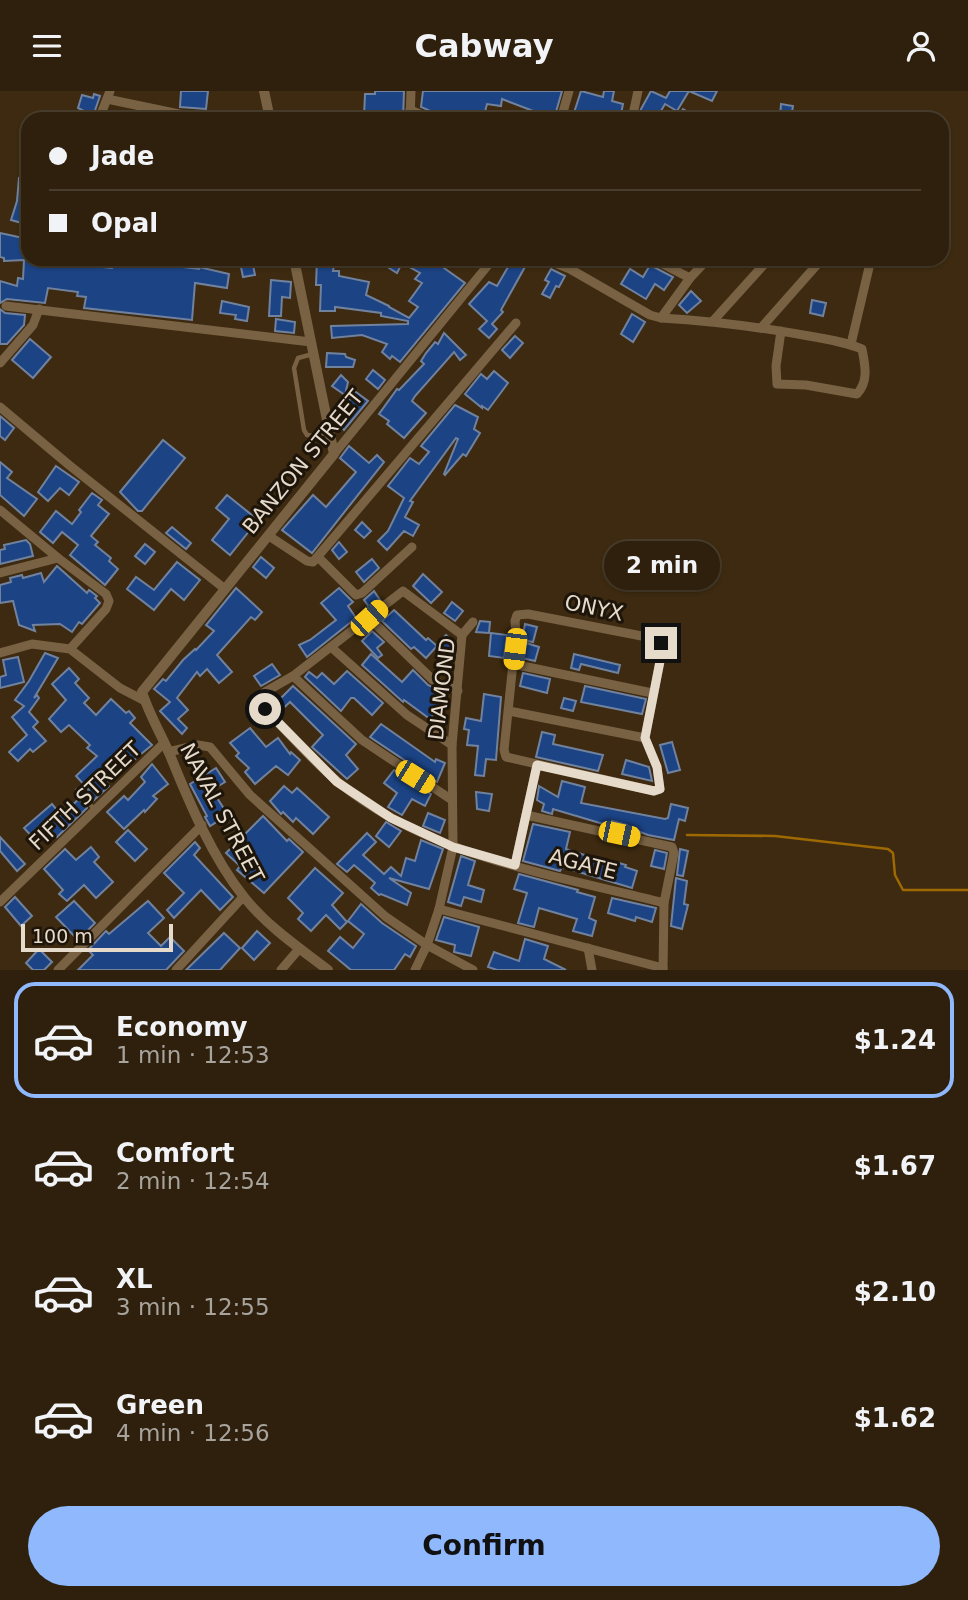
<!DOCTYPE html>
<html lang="en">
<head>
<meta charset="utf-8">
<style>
	:root { --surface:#2e200c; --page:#362815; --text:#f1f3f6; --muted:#a7a39d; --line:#493e2d; --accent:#8fb8fd }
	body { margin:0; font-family:"DejaVu Sans",sans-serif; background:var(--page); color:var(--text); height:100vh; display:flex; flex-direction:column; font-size:26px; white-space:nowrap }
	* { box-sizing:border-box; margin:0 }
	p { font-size:23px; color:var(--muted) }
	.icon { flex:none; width:38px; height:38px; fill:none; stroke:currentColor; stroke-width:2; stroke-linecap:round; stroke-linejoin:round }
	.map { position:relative; height:879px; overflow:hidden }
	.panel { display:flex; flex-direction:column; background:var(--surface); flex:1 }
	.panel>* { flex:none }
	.guide { position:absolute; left:21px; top:21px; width:928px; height:154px; border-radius:21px; box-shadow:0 2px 5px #0004,0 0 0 2px var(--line); display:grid; align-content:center; height:154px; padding:0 28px; background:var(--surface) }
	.scale { position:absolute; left:21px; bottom:18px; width:152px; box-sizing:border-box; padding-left:7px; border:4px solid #e6dacb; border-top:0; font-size:19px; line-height:24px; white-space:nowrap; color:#e6dacb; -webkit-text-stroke:5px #1d150a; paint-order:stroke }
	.end { position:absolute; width:32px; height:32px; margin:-16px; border:9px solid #e6dacb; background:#111; box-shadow:0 0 0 4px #111 }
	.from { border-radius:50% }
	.bubble { position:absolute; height:49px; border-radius:24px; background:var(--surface); box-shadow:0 2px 5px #0004,0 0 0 2px var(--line); font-size:23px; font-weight:800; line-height:49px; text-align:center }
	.car { position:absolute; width:21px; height:42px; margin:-21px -10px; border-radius:9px; box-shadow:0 0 5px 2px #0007; background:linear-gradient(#f5c518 24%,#345 0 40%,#f5c518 0 76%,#345 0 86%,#f5c518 0) }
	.guide b { display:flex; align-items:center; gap:24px; height:66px; font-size:26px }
	.guide b+b { border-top:2px solid var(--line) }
	.guide i { width:18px; height:18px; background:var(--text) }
	ul { padding:12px 0 0; list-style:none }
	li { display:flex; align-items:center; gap:21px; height:116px; margin:0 14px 10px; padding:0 14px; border:4px solid transparent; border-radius:21px }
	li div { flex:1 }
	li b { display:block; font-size:26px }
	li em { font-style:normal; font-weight:800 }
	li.active { border-color:var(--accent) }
	li>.icon { width:63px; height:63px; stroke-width:1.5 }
	.cta { display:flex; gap:14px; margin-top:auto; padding:14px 28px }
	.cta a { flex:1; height:80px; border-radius:42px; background:var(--accent); color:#111; font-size:28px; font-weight:800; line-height:80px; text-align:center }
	header { display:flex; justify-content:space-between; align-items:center; height:91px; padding:0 28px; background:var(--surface); font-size:32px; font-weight:800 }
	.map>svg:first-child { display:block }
</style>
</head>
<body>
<header><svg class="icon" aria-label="menu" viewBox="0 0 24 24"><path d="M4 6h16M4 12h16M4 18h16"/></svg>Cabway<svg class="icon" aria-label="person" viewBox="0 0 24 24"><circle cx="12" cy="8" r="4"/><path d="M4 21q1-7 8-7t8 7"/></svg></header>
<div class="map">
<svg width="968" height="879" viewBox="0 0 968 879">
	<rect width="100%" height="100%" fill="#3d2a10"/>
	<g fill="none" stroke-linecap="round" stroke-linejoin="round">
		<!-- stream -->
		<polyline stroke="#9e6803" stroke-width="2.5" points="687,744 775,745 888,758 893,762 895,784 903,799 968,799"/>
	</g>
	<!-- building -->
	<g fill="#1c4384" stroke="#71829e" stroke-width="2">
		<polygon points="181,0 208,0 206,18 180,16"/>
		<polygon points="375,0 404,0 403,28 364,26 365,3 375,3"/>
		<polygon points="423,0 562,0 554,28 502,8 501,15 487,13 483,28 460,23 458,28 439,28 435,22 421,16"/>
		<polygon points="581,0 603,6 604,0 614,0 612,10 623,13 620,28 572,28"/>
		<polygon points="651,0 666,7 670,0 689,0 677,20 665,13 658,25 655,23 652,28 639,28 641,18"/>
		<polygon points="689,0 717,0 712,10"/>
		<polygon points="94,3 100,5 92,28 80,28 84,20 78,17 82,4 93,7"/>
		<polygon points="781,13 793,15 791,27 780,26"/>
		<polygon points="683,18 700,28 677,28"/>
		<polygon points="19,87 28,89 28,123 22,132 11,129 17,110"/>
		<polygon points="0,142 28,148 28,168 94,168 93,175 112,177 114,168 199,178 199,176 229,183 227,197 195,192 192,229 84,217 86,206 77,205 78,201 48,197 45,212 7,208 0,212 0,190 17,195 18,187 23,188 24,169 4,170 4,167 0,166"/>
		<polygon points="317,168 335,168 333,180 339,180 339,185 369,191 366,204 389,215 389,216 409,227 418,216 409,210 422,192 415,188 420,182 402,172 397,182 389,177 394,168 449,168 444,177 465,192 400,271 392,265 390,268 382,261 387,253 362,244 332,247 331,235 408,233 408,230 381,225 381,222 335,216 335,220 320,220 321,194 316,194"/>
		<polygon points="508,168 516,168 526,174 501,219 503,221 492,233 497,238 489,247 479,238 487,230 469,213 489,191 497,195 508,176 505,174"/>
		<polygon points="253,174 255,184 243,186 241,176"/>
		<polygon points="650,174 673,186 664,199 655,193 646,208 621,193 630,178 643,186"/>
		<polygon points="551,178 565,185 559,196 556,195 550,207 542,203 549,191 545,189"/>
		<polygon points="271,189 291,191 290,207 282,206 281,225 269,225"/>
		<polygon points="691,200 701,210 687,222 679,214"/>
		<polygon points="812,209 826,212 823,225 810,222"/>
		<polygon points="222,210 249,216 247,230 235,228 236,224 220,222"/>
		<polygon points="0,218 5,222 25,224 24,234 7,253 0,253"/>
		<polygon points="632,223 645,231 633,251 621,243"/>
		<polygon points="276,228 295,231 294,242 275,240"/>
		<polygon points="444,242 466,264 460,269 454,261 415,305 412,310 426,322 404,347 387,333 389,330 379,323 397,298 399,299 424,273 421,270 426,262 435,251 438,253"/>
		<polygon points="515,245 523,252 510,267 502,259"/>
		<polygon points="30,248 51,266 33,287 12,269"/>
		<polygon points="327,262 345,263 346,266 355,269 353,276 326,276"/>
		<polygon points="373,279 385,289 378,298 366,288"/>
		<polygon points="494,280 508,292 488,319 482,315 482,317 465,303 481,283 487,288"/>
		<polygon points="341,284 348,291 345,304 332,295"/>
		<polygon points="356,301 368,310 344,339 336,329 346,322 342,319"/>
		<polygon points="455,314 478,326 474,338 480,342 466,365 463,363 445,384 444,383 458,348 456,347 410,410 413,411 405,426 419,434 413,445 404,440 387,459 378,450 388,440 404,407 388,395 410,367 419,373 429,361 421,355"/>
		<polygon points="0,325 14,337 5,349 0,345"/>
		<polygon points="163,349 185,367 142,420 138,420 120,401"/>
		<polygon points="349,355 369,372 377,364 384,371 312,462 282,439 313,404 326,416 356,381 340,367"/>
		<polygon points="0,371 12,381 7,387 37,408 24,425 0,404"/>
		<polygon points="56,375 79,391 69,404 60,397 48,410 38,401"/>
		<polygon points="92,402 102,409 98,414 109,423 91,445 98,451 95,454 111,467 109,470 118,478 105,494 70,464 78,454 62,441 53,452 40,441 56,420 72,433 81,421 79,419"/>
		<polygon points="227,404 258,429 230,464 212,449 229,428 216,417"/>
		<polygon points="362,431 371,440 364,447 355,439"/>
		<polygon points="172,436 191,452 186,458 166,442"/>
		<polygon points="26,449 30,453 33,465 0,473 0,459 5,458 4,454"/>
		<polygon points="339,451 347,461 339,468 332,459"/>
		<polygon points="145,453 155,461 145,473 135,465"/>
		<polygon points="261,466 274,477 266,487 253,476"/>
		<polygon points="372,468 379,477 364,491 356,481"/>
		<polygon points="177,471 200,489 184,509 171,498 154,519 127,498 136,486 154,499"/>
		<polygon points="57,475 87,502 89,499 97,505 95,507 100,512 82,533 79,531 72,541 60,533 33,534 35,540 19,534 13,510 0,512 0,494 11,491 10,487 22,484 23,487 41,482 44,491"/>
		<polygon points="423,483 442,501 431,512 413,495"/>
		<polygon points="236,497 262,521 255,529 251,526 217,564 232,581 219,592 207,578 200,585 197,581 177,607 188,619 178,628 187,637 182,643 160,620 170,611 154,598 163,588 166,590 183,569 195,558 196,559 214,540 206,534"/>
		<polygon points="339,497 353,511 348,515 356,527 307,566 299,554 310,549 336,529 321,512"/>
		<polygon points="374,500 380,509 370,517 364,509"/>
		<polygon points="452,511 463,520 455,530 444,522"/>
		<polygon points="394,519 426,549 428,547 437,555 426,567 414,556 411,558 382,530"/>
		<polygon points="480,530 490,531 489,542 476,541"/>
		<polygon points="525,533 537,536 533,551 522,549"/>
		<polygon points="372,540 384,551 377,557 382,564 378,567 362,550"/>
		<polygon points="491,542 507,544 504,567 489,565"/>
		<polygon points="446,544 454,551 449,561 438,553"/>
		<polygon points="526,552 539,556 535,570 522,567"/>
		<polygon points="45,562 58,567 34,607 37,604 39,607 29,621 38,631 33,636 46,650 33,661 30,658 18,670 9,661 27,644 12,626 24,615 15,609 29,590"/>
		<polygon points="371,563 402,591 413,579 428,594 442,601 436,608 442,612 430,628 404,609 403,611 362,574"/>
		<polygon points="574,563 620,574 618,582 581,573 579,579 571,577"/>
		<polygon points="18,566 24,591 0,597 0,586 6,584 3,569"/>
		<polygon points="272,573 280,584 261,595 254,585"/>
		<polygon points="69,577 79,588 75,592 89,607 84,612 96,624 111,608 126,622 129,620 135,627 130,632 152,654 106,692 109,695 93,710 86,702 89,699 76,685 97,665 87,657 90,654 69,634 61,641 49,628 66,609 52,593"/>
		<polygon points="347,580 383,612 372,624 354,607 351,607 341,620 305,586 309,581 317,587 322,582 334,593"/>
		<polygon points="523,582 550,588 547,602 520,595"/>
		<polygon points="293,595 356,653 346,664 358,678 347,688 312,656 323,644 290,611 278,622 271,614 269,610 276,604 280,608"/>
		<polygon points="585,595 646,608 642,623 581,611"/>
		<polygon points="484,603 501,606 496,669 486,668 484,685 475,684 478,655 467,654 469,639 464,638 466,627 481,630"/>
		<polygon points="564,607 576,610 573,620 561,617"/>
		<polygon points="381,633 435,671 436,668 445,672 437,691 370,646"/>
		<polygon points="250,637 266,656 278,647 290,663 291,661 300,669 288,684 276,675 255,693 245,681 249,677 236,665 239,662 230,652"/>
		<polygon points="542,641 555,644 553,653 603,664 598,680 536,666"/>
		<polygon points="672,651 680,679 668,682 660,654"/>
		<polygon points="626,669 649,676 652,690 622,683"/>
		<polygon points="152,673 168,693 153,705 157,708 145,721 144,719 124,738 107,721 124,705 128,709 145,691 141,686"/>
		<polygon points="216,677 225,691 212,699 228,724 210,735 205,726 207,725 190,693"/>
		<polygon points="394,679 431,703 425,715 412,708 402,724 388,716 397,702 384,692"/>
		<polygon points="562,690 585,696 581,712 665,728 668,727 671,713 688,717 685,730 679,728 674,749 648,744 627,736 627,734 612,730 610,735 553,718 552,723 542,720 544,713 537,709 539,695 558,706"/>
		<polygon points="284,695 292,702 297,697 329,726 313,743 296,727 293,731 283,721 281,723 270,710"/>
		<polygon points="476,701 492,703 489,720 477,718"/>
		<polygon points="79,708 87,717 57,746 51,739 38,752 24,737 52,713 61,724"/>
		<polygon points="428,722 445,729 440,742 423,735"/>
		<polygon points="263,725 287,750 289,748 303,761 264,802 237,779 240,775 226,762"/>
		<polygon points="386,731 401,740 389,756 376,745"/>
		<polygon points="533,733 570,741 566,758 615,774 616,771 626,774 625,776 637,780 632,797 562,776 560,780 523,770"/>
		<polygon points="128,739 147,758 135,770 116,751"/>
		<polygon points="367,742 376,751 363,764 384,783 391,776 401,785 406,767 415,770 421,749 443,758 429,798 389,787 411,802 407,814 381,803 379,804 371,797 375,792 354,774 347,781 337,773"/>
		<polygon points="0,746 25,773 17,780 0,760"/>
		<polygon points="195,751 200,757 194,764 233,806 220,819 201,799 174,827 167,819 184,802 164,782"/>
		<polygon points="91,756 99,766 94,771 113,791 96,807 84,794 67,810 59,803 63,799 44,778 65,758 76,769"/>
		<polygon points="680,758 688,760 683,785 677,784"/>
		<polygon points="655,759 667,762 664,778 651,775"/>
		<polygon points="461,765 475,770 468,794 484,799 481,811 464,806 461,815 448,811"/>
		<polygon points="315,777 343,802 332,814 347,831 340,838 326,824 311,840 298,828 303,822 288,807"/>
		<polygon points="519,783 578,799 577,801 595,806 589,827 596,830 592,845 573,840 577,828 539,817 534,836 518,832 527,802 514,798"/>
		<polygon points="676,787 687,790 684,813 688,814 682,838 671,835"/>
		<polygon points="15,806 32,825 21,835 5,816"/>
		<polygon points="612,807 656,817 652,831 636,826 635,830 608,822"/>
		<polygon points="74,810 95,832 78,849 56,826"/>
		<polygon points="148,810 164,827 148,842 161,855 170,846 184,860 166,879 78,879 93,864 88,859 106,840 109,843"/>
		<polygon points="361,813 382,832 416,855 410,866 405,863 394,879 351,879 328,860 340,846 353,857 364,843 348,830"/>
		<polygon points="444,826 479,836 471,865 454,861 455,854 436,849"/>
		<polygon points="257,840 270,852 254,869 242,857"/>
		<polygon points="224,842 240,857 220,879 186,879"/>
		<polygon points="525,848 548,855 544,868 566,879 497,879 488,876 494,861 519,870"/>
		<polygon points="39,858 52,871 44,879 33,879 26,872"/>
	</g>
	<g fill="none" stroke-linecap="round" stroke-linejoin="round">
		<!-- service -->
		<g stroke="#796244" stroke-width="4.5">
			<polyline points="313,263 298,267 294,277 304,339 307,344 315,345 328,341"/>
			<polyline points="77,699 95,719"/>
		</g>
		<!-- minor -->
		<g stroke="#796244" stroke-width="9">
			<polyline points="107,8 179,23 218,28"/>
			<polyline points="410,19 432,28"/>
			<polyline points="99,28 110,0"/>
			<polyline points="410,28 411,0"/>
			<polyline points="561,28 569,0"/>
			<polyline points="632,28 638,0"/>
			<polyline points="856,28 863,25 871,28"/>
			<polyline points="478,168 488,174"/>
			<polyline points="545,168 570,178 650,224 661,227 690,187 708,168"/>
			<polyline points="653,168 690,187"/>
			<polyline points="6,215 311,251"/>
			<path d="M661,227C711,230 760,236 809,245C827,248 845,251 862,258C865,274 869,290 857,303L806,294L777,293L776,275L781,240"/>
			<polyline points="713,230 769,168"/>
			<polyline points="761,237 822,168"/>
			<polyline points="851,253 871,168"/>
			<polyline points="0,272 33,234 39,218"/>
			<polyline points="0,316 69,374 225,498"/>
			<polyline points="334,363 493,168"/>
			<polyline points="0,419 58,467 106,503 109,510 106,518 70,558"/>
			<polyline points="269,445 307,470 313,471 516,232"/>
			<polyline points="318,466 356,504 362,502 412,456"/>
			<polyline points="0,482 58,467"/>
			<polygon points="528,523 652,547 661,552 662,560 645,647 657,676 660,698 654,700 506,666 504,659 516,543 515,530 517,524"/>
			<polyline points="369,527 433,589 458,600"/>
			<path d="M462,544L403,500L293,585L265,601L261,608L265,618C289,642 311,669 337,690C426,765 555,784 664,812"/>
			<polyline points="331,556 407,624 452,654"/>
			<polyline points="0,562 32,553 70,558 120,597 145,610"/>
			<polyline points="513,573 652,602"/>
			<polyline points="293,585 362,649 452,709"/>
			<polyline points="509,620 645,647"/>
			<polyline points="168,661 198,654 210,656 250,704 386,826 427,854 473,879"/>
			<polyline points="526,724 672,756 674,762 664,812 663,879"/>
			<polyline points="515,774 537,674"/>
			<polyline points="0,811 163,653"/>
			<polyline points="439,818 663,877"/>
			<polyline points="588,857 592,879"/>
			<polyline points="58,879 202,734"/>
			<polyline points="176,879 243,806"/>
			<polyline points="281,879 299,858"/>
			<polyline points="415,879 427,854 439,818 453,756 452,654 462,544 473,531"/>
		</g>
		<!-- tertiary -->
		<g stroke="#796244" stroke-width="10">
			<polyline points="264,0 270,28"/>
			<path d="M294,168L334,363L142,601C149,623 161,643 170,664C189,711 212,766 244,806C267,835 298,856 328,879"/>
		</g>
	</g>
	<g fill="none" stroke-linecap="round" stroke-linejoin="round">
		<!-- route -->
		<polyline stroke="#e6dacb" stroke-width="9" points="265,618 337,691 391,727 453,756 515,774 537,674 654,700 660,698 657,676 645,647 662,560 661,552"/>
	</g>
	<g text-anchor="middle" stroke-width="6" stroke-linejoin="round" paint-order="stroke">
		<!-- street labels -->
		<g font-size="21" fill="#e6dacb" stroke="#1d150a">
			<text transform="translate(303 371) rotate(-51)" y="7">BANZON STREET</text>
			<text transform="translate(594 517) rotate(12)" y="7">ONYX</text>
			<text transform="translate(442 598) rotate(-83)" y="7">DIAMOND</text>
			<text transform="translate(85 705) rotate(-44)" y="7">FIFTH STREET</text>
			<text transform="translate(222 722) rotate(62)" y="7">NAVAL STREET</text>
			<text transform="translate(583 773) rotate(14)" y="7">AGATE</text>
		</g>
	</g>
</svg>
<div class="scale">100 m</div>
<i class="end from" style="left:265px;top:618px"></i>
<i class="end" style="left:661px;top:552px"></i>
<div class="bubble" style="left:604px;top:450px;width:116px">2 min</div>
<i class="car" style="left:369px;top:527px;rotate:48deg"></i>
<i class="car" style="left:515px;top:558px;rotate:187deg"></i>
<i class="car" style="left:415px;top:686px;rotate:122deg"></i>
<i class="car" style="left:619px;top:743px;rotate:102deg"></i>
<div class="guide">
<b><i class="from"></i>Jade</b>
<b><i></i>Opal</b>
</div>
</div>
<section class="panel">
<ul>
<li class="active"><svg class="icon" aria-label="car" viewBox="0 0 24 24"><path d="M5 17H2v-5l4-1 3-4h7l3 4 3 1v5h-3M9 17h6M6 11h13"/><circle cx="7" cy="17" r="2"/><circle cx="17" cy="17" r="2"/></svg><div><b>Economy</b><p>1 min · 12:53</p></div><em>$1.24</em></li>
<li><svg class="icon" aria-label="car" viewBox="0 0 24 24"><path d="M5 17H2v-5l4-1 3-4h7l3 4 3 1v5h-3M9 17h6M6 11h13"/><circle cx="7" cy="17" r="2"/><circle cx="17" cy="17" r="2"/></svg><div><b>Comfort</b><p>2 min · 12:54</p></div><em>$1.67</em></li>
<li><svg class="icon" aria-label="car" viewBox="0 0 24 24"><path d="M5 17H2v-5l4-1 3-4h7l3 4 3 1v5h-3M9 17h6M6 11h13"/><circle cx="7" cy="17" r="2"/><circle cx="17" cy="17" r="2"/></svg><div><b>XL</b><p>3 min · 12:55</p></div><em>$2.10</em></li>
<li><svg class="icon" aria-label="car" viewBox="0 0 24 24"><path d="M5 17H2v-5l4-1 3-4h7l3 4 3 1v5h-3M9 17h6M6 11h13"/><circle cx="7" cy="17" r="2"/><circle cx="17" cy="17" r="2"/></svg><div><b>Green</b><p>4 min · 12:56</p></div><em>$1.62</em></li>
</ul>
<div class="cta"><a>Confirm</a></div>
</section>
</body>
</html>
